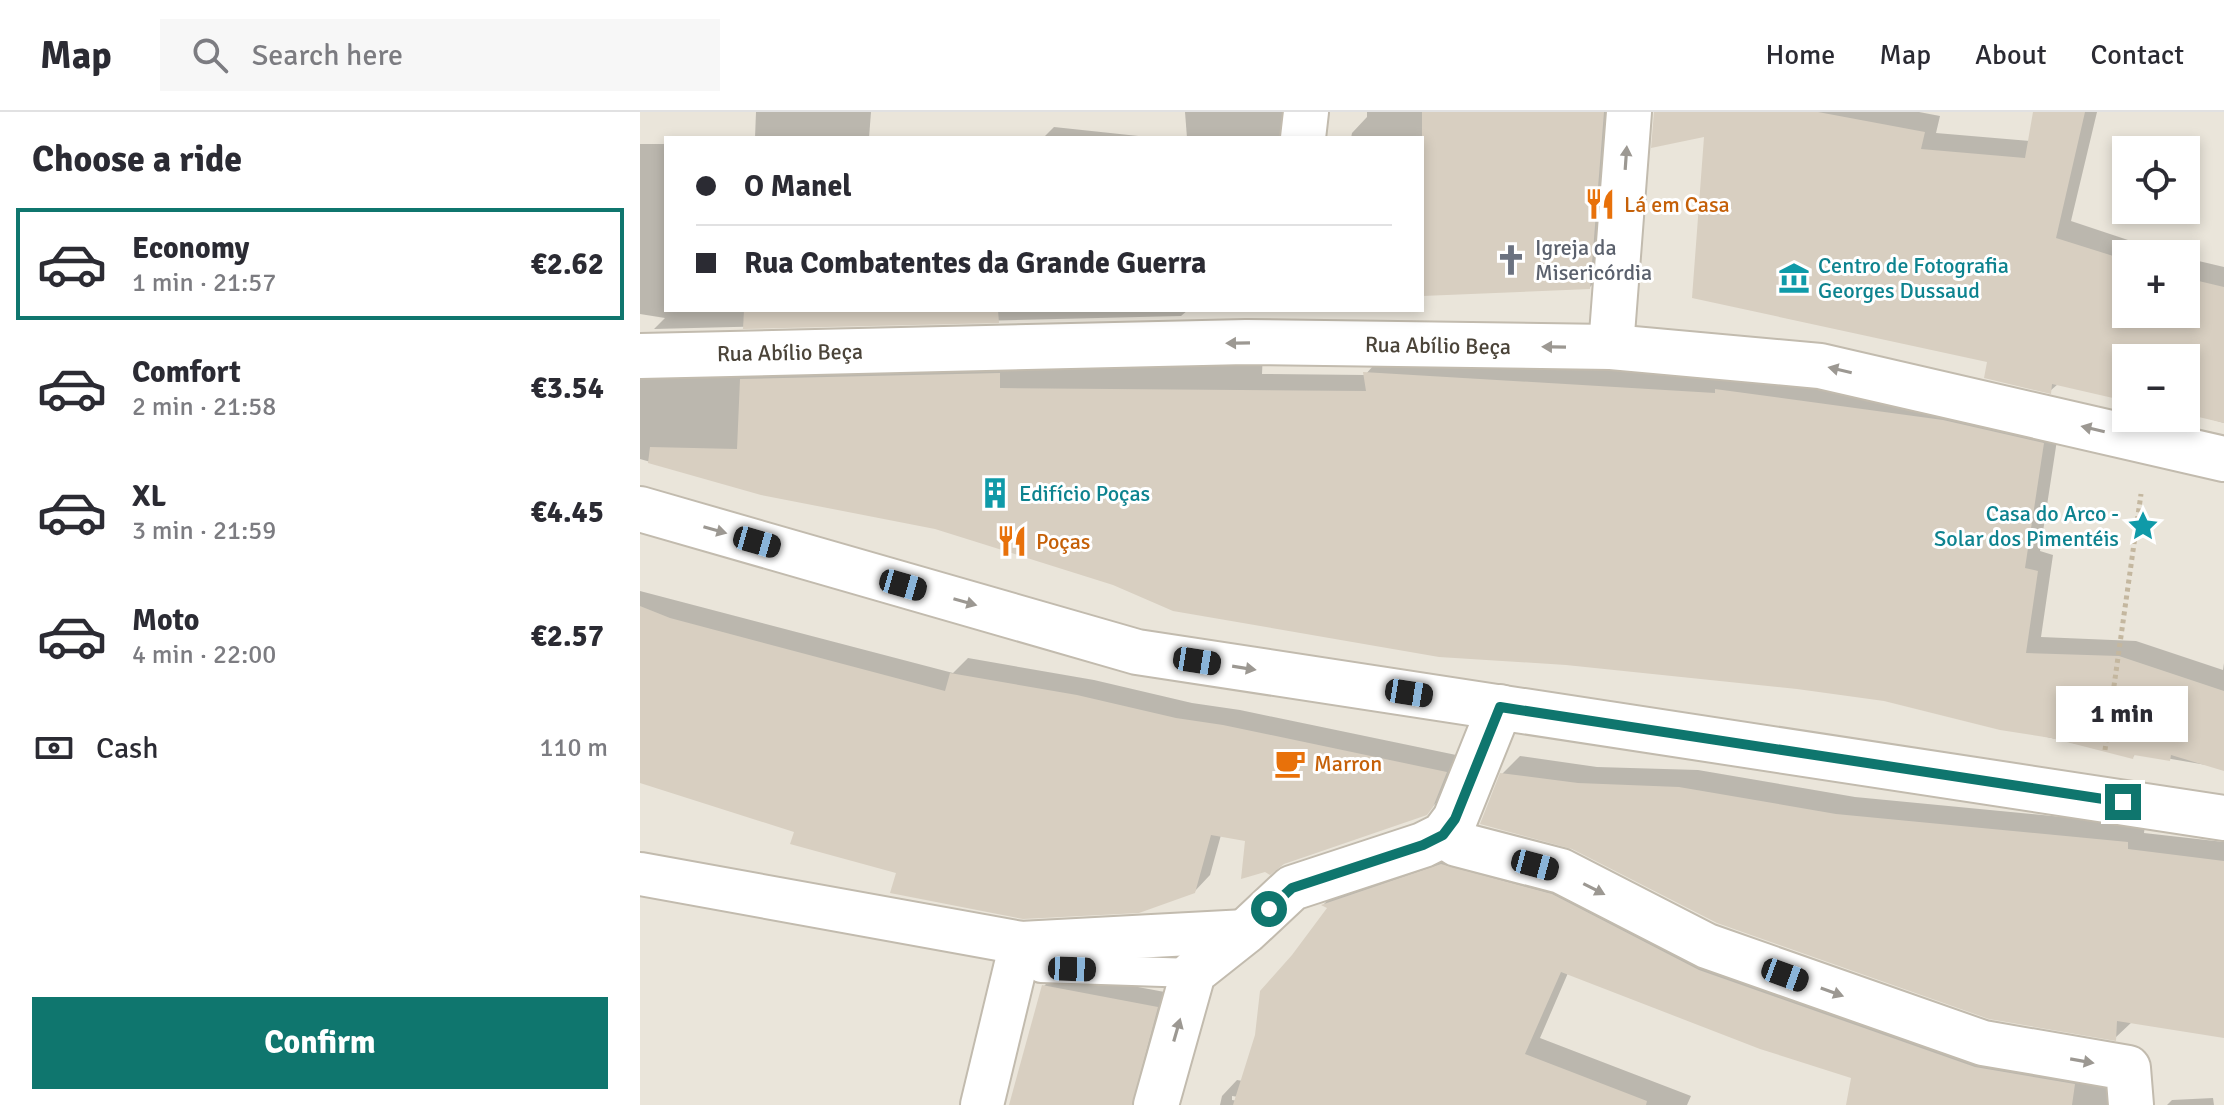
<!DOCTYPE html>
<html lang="en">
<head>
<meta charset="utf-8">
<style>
	:root { --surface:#fff; --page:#f7f7f7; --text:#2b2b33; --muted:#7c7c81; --line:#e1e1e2; --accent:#0f766e }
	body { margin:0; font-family:Signika,sans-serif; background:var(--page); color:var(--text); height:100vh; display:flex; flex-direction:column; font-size:30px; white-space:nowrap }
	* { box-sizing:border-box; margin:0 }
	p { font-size:26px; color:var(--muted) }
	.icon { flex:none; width:44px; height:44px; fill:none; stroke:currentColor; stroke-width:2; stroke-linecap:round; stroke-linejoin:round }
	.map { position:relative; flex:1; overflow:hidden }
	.panel { display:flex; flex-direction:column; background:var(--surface); width:640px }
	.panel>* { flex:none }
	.top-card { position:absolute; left:24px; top:24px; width:760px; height:176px; border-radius:0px; box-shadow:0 4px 12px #0003; display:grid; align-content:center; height:176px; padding:0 32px; background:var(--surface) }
	.buttons { position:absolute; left:1472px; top:24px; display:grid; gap:16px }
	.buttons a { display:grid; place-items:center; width:88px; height:88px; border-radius:0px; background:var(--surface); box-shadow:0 4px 12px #0003; font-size:40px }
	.end { position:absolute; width:36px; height:36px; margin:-18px; border:10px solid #0f766e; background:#fff; box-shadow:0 0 0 4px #fff }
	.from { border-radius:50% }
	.bubble { position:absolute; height:56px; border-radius:0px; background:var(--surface); box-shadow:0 4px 12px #0003; font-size:26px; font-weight:700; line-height:56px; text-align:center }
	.car { position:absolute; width:24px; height:48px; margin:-24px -12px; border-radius:10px; box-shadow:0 0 6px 2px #0007; background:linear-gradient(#222 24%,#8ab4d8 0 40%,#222 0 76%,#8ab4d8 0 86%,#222 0) }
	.top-card b { display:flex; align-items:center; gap:28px; height:76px; font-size:30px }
	.top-card b+b { border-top:2px solid var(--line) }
	.top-card i { width:20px; height:20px; background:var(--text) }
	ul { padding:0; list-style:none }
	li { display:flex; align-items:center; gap:24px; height:112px; margin:0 16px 12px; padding:0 16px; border:4px solid transparent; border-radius:0px }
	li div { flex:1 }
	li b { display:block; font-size:30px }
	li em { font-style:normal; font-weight:700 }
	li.active { border-color:var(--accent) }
	li>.icon { width:72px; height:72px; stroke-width:1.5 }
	h2 { padding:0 32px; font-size:36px; line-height:96px }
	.pay { display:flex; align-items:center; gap:20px; height:88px; padding:0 32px; font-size:30px }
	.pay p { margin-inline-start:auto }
	.primary-button { display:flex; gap:16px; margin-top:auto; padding:16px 32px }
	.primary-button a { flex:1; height:92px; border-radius:0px; background:var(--accent); color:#fff; font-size:32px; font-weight:700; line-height:92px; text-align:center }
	header { display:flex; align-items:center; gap:48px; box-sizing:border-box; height:112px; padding:0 40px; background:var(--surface); border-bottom:2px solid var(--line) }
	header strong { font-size:38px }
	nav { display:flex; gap:44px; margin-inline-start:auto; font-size:28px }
	.search { width:560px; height:72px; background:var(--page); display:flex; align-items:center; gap:20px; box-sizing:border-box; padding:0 28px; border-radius:0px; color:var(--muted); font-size:30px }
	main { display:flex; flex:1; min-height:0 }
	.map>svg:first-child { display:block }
</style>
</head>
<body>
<header>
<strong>Map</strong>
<div class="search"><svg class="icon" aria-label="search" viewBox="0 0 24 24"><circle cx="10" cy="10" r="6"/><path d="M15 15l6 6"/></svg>Search here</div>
<nav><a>Home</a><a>Map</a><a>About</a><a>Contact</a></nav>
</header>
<main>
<section class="panel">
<h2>Choose a ride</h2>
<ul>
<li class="active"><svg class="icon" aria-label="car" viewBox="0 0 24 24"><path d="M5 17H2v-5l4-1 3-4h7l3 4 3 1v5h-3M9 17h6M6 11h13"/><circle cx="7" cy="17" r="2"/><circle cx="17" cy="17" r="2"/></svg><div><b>Economy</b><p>1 min · 21:57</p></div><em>€2.62</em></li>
<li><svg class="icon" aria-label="car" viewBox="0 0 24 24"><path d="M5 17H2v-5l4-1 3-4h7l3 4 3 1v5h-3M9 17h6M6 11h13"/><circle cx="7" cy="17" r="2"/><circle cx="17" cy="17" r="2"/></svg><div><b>Comfort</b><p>2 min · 21:58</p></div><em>€3.54</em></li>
<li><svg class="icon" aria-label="car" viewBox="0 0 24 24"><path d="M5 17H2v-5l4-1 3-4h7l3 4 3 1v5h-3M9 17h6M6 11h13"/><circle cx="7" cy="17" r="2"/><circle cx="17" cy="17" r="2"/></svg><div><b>XL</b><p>3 min · 21:59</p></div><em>€4.45</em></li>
<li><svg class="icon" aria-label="car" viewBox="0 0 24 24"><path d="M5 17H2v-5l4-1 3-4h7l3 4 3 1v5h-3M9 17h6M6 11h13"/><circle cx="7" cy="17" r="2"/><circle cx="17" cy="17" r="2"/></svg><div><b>Moto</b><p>4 min · 22:00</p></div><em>€2.57</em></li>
</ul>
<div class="pay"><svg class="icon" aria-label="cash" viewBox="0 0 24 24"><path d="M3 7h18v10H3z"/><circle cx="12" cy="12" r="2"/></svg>Cash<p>110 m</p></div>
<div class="primary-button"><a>Confirm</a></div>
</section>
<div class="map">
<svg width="1584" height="993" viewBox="0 0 1584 993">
	<rect width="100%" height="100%" fill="#f6f3ec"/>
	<!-- residential -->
	<path fill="#eae5da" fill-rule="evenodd" d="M0,0H1584V993H0ZM26,26H782V198H26ZM1486,38H1546V98H1486ZM1486,142H1546V202H1486ZM1486,246H1546V306H1486Z"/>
	<!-- shadow -->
	<g fill="#0003" fill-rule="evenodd">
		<polygon points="116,0 231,0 229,26 115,26"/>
		<polygon points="545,0 646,0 644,26 547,26"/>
		<polygon points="727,0 978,0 966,159 950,175 782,182 782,26 711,26 712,21 727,5"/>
		<polygon points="1016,0 1279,0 1300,4 1296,21 1390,29 1395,0 1457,0 1431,109 1530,142 1486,142 1486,202 1546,202 1546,146 1584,155 1584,311 1546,300 1546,246 1486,246 1486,287 1418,272 1410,279 1349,248 1066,23"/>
		<polygon points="414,15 517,26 403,26"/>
		<polygon points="0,32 26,32 26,198 548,198 541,204 14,217 25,206 0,202"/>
		<polygon points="623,239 622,262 725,263 741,245 1090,265 1094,261 1419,315 1400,439 1413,443 1401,525 1496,529 1583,558 1584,551 1584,656 1496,641 1493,645 1244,587 474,471 295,415 119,381 0,347 0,246"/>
		<polygon points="0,479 313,561 328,546 454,568 552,591 600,598 821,644 802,685 785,702 607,728 581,723 570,763 554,780 258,760 156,719 0,668"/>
		<polygon points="880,644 957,655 1058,658 1215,685 1505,713 1504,721 1584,730 1584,924 1493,909 1475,926 862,662"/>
		<path d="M819,737L1480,962L1488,993H1247L1213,965L928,861L900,926L1051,984L1047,993H580L582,984L597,968L603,969L654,844L690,796L684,792L699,777ZM592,984L606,986L605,990L592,988Z"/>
		<polygon points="418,860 530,881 505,993 371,993 404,874"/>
		<polygon points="1573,986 1574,993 1527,993 1532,988"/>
	</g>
	<!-- building -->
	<g fill="#d8cfc1">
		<polygon points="782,0 964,0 950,177 782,184"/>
		<polygon points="1014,0 1178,0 1285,20 1281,37 1385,46 1393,0 1445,0 1416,126 1486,148 1486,202 1546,202 1546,166 1584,175 1584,311 1546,302 1546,246 1486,246 1486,289 1412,272 1411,282 1344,266 1347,250 1052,186 1064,25 1011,36"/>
		<polygon points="104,198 358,198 359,211 103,217"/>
		<polygon points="723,260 1075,281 1075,277 1303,308 1404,331 1385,456 1398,459 1386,541 1479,544 1584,579 1584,659 1531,643 1530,649 1494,643 1493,647 1411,626 1360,618 1244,589 1157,577 926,553 799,545 533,499 473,473 295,417 121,383 8,351 10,335 97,337 100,267 360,261 360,276 726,279"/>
		<polygon points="0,494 30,506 305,579 310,561 437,583 536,606 583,613 807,660 793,695 787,703 644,752 630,763 625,760 601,767 605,729 571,723 555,781 499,801 383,807 250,781 256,761 150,732 154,720 0,671"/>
		<polygon points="860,661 938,671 1039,675 1196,702 1488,730 1488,737 1584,749 1584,926 1477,909 1476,929 1349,907 1077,811 932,737 840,712"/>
		<polygon points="801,752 912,782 1059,858 1335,955 1435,972 1432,993 1206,993 1211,966 1120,937 921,860 885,942 1007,989 1006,993 593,993 615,923 620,879 652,843 687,796 681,793"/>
		<polygon points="402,873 518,895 492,993 369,993"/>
	</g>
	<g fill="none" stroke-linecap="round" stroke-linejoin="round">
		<defs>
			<polyline id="service" points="401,856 553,861"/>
			<g id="pedestrian">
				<polyline points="0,762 381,831 606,819"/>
				<polyline points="342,993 381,831"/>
			</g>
			<g id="minor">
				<polyline points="663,26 666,0"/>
				<polyline points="971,235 989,0"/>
				<polyline points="0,244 606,230 971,235 1180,254 1584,347"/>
				<polyline points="0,397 497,540 1584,706"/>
				<polyline points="803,723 817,732 921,759 1067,834 1343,931 1488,956 1491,993"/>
				<polyline points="516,993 553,861 606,819 652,776 783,733 803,723 815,707 860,595"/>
			</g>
		</defs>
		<!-- service casing -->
		<use href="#service" stroke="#c2bbae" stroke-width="32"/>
		<!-- pedestrian casing -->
		<use href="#pedestrian" stroke="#c2bbae" stroke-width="46"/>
		<!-- minor casing -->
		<use href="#minor" stroke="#c2bbae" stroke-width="48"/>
		<!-- path -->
		<polyline stroke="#c4b79f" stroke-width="5" stroke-dasharray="4 4" stroke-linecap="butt" points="1465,638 1501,382"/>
		<!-- service -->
		<use href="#service" stroke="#fff" stroke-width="28"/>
		<!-- pedestrian -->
		<use href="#pedestrian" stroke="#fff" stroke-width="42"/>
		<!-- minor -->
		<use href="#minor" stroke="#fff" stroke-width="44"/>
	</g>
	<!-- one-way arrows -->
	<defs><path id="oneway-solid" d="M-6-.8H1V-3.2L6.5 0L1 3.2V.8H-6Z" transform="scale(2)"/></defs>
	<g fill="#9c9892">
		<use href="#oneway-solid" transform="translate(986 46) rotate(-86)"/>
		<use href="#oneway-solid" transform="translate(598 231) rotate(179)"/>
		<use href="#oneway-solid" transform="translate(914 235) rotate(-179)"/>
		<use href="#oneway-solid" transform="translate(1200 258) rotate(-167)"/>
		<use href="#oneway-solid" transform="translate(1453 317) rotate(-167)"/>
		<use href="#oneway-solid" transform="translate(75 418) rotate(16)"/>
		<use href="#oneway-solid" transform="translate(325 490) rotate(16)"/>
		<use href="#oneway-solid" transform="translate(604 556) rotate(9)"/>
		<use href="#oneway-solid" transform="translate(954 777) rotate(27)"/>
		<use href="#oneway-solid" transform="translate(1192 880) rotate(20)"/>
		<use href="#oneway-solid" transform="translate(537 918) rotate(-74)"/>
		<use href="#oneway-solid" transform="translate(1442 949) rotate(10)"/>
	</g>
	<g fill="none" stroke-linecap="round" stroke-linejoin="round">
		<!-- route -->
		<polyline stroke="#0f766e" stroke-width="10" points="629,797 652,776 783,733 803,723 815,707 860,595 1483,690"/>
	</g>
	<!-- icons -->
	<defs>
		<symbol id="restaurant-bare" viewBox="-9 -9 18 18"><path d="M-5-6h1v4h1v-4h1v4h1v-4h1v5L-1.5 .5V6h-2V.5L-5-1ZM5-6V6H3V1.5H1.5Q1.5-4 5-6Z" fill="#e8710a" stroke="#fff" stroke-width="2.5" paint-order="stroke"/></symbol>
		<symbol id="church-bare" viewBox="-9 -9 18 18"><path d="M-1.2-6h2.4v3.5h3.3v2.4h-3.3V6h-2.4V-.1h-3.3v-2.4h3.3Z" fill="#6b7280" stroke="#fff" stroke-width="2.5" paint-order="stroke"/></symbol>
		<symbol id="museum-bare" viewBox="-9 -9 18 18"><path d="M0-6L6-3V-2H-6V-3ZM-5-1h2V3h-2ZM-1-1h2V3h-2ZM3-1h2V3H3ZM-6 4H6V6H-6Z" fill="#0f9aa8" stroke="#fff" stroke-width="2.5" paint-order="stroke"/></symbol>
		<symbol id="building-bare" viewBox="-9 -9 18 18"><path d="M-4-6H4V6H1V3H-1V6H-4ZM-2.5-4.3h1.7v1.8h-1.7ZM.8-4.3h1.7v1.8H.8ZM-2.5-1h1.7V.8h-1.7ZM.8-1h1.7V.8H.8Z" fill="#0f9aa8" stroke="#fff" stroke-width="2.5" paint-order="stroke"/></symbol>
		<symbol id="sight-bare" viewBox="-9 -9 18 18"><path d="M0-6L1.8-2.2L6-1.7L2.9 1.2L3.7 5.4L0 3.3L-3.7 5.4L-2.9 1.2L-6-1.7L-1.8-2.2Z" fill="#0f9aa8" stroke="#fff" stroke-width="2.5" paint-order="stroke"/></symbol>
		<symbol id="cafe-bare" viewBox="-9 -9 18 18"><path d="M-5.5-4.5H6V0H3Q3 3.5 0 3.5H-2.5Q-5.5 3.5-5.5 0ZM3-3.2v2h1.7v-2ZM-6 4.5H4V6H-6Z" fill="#e8710a" stroke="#fff" stroke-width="2.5" paint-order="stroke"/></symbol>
	</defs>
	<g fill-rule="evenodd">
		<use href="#restaurant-bare" x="938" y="70" width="44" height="44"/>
		<use href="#church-bare" x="849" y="126" width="44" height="44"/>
		<use href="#museum-bare" x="1132" y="144" width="44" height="44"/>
		<use href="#building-bare" x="333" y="359" width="44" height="44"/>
		<use href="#sight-bare" x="1481" y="392" width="44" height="44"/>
		<use href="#restaurant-bare" x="350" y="407" width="44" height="44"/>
		<use href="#cafe-bare" x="628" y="629" width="44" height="44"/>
	</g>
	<g text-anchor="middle" stroke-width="6" stroke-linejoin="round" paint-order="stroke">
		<!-- food labels -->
		<g font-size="22" fill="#c56008" stroke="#fff" text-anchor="start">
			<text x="984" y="100">Lá em Casa</text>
			<text x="396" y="437">Poças</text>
			<text x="674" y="659">Marron</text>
		</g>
		<!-- worship labels -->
		<g font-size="22" fill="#5b616d" stroke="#fff" text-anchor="start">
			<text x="895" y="143">Igreja da<tspan x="895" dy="25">Misericórdia</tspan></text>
		</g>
		<!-- culture labels -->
		<g font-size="22" fill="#0d838f" stroke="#fff" text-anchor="start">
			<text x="1178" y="161">Centro de Fotografia<tspan x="1178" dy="25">Georges Dussaud</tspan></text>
			<text x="379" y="389">Edifício Poças</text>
			<text x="1479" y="409" text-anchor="end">Casa do Arco -<tspan x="1479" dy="25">Solar dos Pimentéis</tspan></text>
		</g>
		<!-- street labels -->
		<g font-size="22" fill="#4b4439" stroke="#fff">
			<text transform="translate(798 233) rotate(1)" y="8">Rua Abílio Beça</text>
			<text transform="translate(150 240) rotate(-1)" y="8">Rua Abílio Beça</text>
		</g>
	</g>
</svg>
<div class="buttons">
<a><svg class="icon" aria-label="locate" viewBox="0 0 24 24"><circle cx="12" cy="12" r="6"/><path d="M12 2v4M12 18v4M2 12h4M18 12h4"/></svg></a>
<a>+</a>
<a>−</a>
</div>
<i class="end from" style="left:629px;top:797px"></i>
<i class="end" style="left:1483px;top:690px"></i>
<div class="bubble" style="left:1416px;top:574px;width:132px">1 min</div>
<i class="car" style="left:117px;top:430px;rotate:106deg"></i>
<i class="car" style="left:263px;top:473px;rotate:106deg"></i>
<i class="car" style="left:557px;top:549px;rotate:99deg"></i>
<i class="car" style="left:769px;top:581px;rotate:99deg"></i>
<i class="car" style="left:895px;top:753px;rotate:105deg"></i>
<i class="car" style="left:432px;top:857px;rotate:92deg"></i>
<i class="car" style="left:1145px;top:863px;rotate:110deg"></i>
<div class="top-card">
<b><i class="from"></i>O Manel</b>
<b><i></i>Rua Combatentes da Grande Guerra</b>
</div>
</div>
</main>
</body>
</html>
